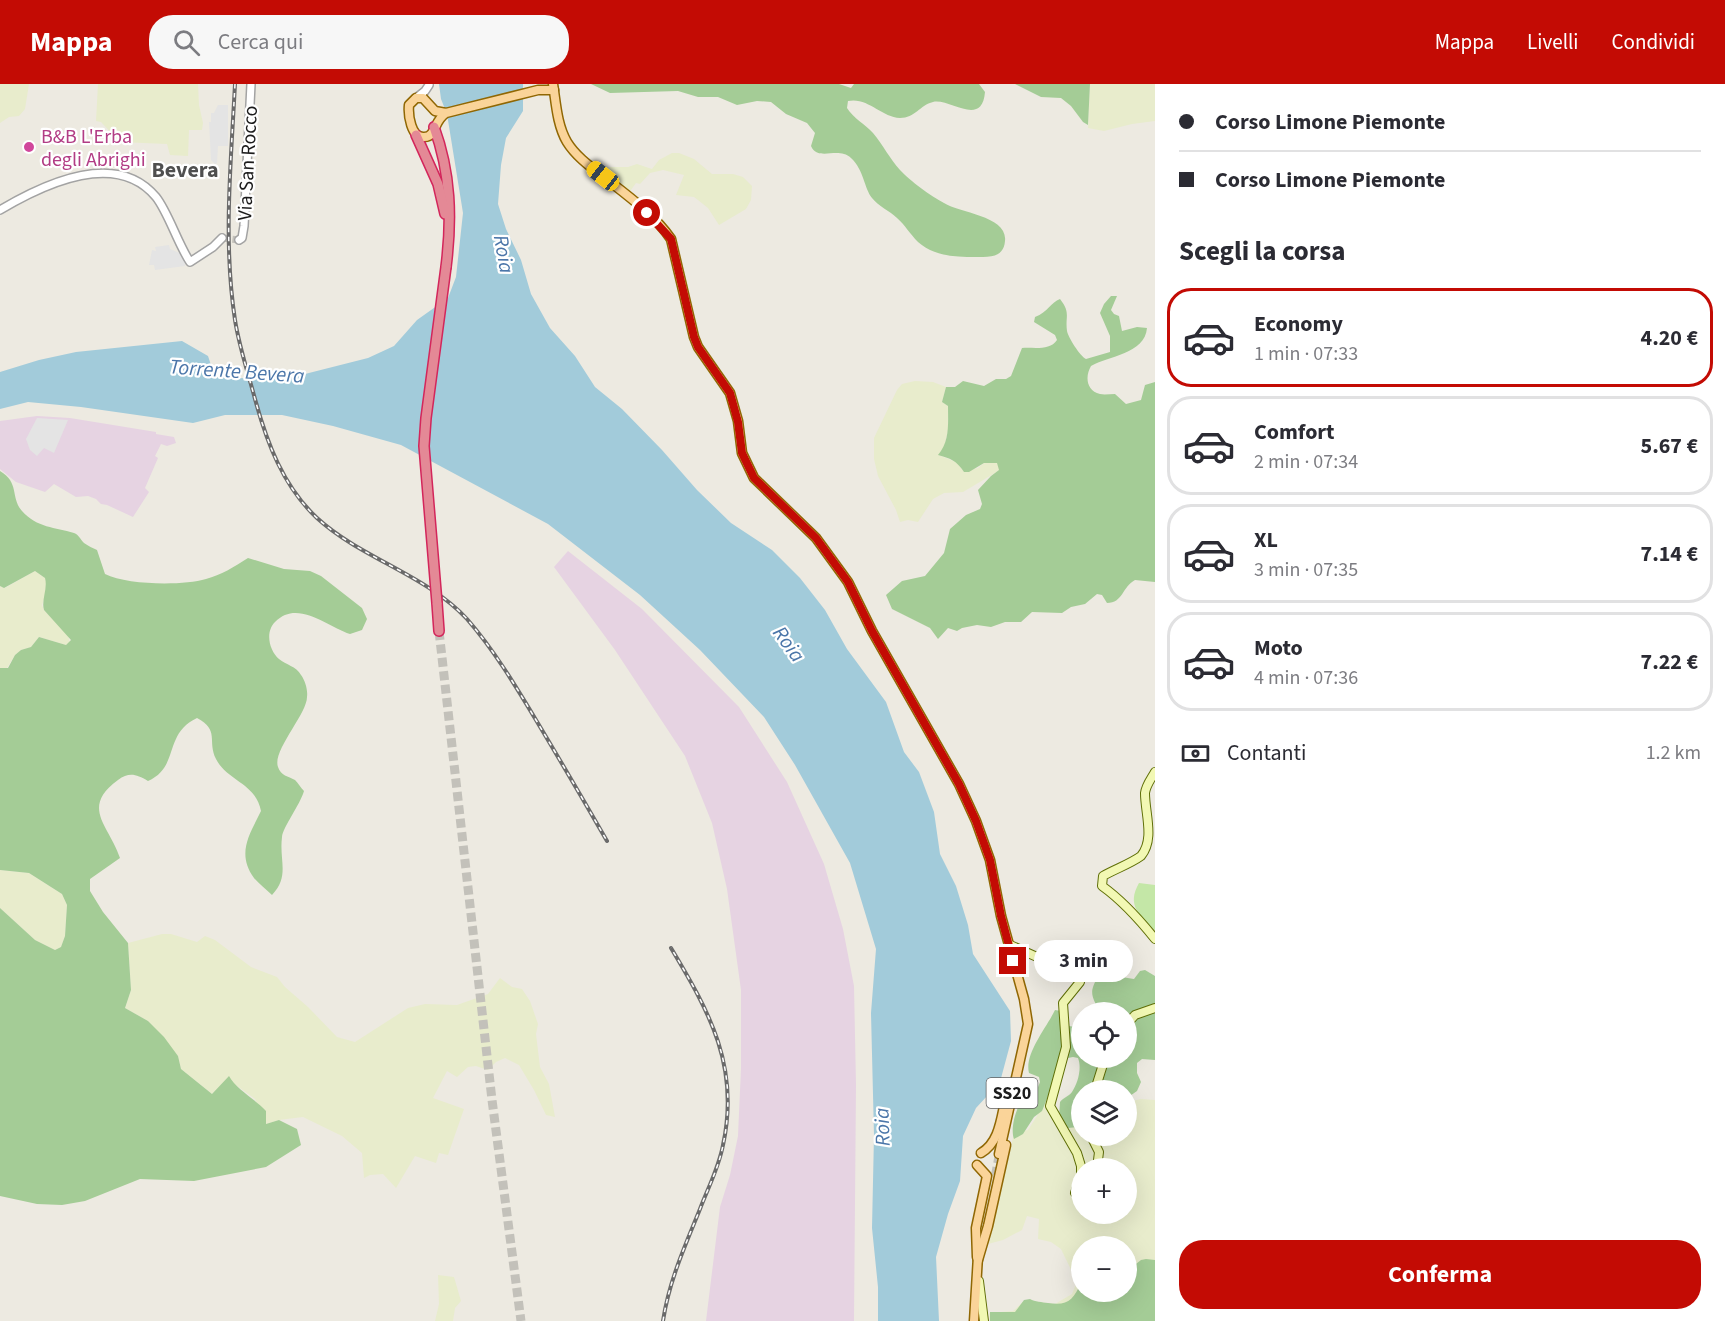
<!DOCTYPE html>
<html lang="it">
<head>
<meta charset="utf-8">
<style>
	:root { --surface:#fff; --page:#f7f7f7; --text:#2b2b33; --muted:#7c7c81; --line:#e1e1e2; --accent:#c30b04 }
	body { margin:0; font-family:"Source Sans 3",sans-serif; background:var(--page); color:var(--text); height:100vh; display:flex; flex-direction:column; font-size:22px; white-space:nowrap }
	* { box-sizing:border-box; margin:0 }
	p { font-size:20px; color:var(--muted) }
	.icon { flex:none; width:33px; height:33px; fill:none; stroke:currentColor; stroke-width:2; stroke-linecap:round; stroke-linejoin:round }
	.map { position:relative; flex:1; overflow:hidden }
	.details { display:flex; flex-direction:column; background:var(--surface); width:570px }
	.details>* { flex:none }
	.banner { display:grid; align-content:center; height:132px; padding:0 24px; background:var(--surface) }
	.buttons { position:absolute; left:1071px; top:918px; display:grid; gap:12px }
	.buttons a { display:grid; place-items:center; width:66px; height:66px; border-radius:50%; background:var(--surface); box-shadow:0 6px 24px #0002; font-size:30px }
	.end { position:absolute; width:27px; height:27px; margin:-14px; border:8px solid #c30b04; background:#fff; box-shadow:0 0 0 3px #fff }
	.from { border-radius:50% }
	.bubble { position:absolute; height:42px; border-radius:21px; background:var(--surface); box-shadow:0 6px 24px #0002; font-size:20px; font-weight:700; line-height:42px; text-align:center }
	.car { position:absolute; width:18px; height:36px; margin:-18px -9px; border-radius:8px; box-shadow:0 0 4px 2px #0007; background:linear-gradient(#f5c518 24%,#345 0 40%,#f5c518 0 76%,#345 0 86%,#f5c518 0) }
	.banner b { display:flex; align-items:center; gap:21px; height:57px; font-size:22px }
	.banner b+b { border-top:2px solid var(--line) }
	.banner i { width:15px; height:15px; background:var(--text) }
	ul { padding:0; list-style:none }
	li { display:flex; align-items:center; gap:18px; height:99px; margin:0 12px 9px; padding:0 12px; border:3px solid var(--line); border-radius:24px }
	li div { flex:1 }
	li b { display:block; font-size:22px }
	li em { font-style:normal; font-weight:700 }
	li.on { border-color:var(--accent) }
	li>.icon { width:54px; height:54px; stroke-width:1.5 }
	h2 { padding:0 24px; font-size:27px; line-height:72px }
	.pay { display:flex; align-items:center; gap:15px; height:66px; padding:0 24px; font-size:22px }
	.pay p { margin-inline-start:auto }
	.cta { display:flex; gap:12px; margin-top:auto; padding:12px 24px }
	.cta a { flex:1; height:69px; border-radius:24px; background:var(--accent); color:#fff; font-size:24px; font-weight:700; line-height:69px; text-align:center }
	header { display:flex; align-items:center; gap:36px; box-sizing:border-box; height:84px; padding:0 30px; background:var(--accent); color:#fff }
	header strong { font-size:28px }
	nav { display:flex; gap:33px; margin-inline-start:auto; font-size:21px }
	.search { width:420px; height:54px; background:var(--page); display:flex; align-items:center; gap:15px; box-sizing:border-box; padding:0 21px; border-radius:24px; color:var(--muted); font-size:22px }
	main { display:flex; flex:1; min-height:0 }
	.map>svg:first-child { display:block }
</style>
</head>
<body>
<header>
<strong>Mappa</strong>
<div class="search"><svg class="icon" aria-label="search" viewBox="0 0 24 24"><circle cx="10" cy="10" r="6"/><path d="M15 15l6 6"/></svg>Cerca qui</div>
<nav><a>Mappa</a><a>Livelli</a><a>Condividi</a></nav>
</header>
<main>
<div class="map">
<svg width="1155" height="1237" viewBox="0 0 1155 1237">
	<rect width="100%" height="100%" fill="#edeae1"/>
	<!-- industrial -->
	<g fill="#e6d3e2">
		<polygon points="37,332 70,334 156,348 156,350 174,353 176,359 167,362 161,360 155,372 158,374 145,404 149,408 133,433 107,421 101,420 96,415 88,412 76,413 54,400 45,408 16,398 0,385 0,337"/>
		<polygon points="568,467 642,525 739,623 787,698 824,780 843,845 854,902 856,1001 854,1237 706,1237 720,1123 730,1091 738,1052 741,984 741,906 727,805 712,739 685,672 615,566 554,483"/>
	</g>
	<!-- farmland -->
	<g fill="#e8eccc" fill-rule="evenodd">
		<polygon points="0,0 29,0 25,25 19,32 9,33 0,39"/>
		<polygon points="98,0 198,0 199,21 203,39 202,46 189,46 188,72 170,71 167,60 120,58 101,38 96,37"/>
		<polygon points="1090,0 1155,0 1155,37 1132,40 1104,47 1088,44"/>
		<polygon points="672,69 679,69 694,75 712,90 733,90 743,93 752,102 751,116 746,125 719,141 708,124 698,116 694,113 676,111 684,91 663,86 650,89 640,100 636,99 628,110 602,86 606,83 628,83 637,80 652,85 659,76"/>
		<polygon points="915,297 933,298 946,303 942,318 948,322 948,347 944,364 939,371 958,379 964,388 978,384 984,379 998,379 1000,386 963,408 944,409 933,415 918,438 908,436 900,438 896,426 878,392 874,375 874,354 897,306 902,300"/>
		<polygon points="35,487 45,494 46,497 46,509 42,521 44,526 68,551 70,559 66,561 39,553 31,563 21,566 15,571 7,584 0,584 0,502 5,504"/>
		<polygon points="0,786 29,789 62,810 67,821 65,852 61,863 55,866 35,856 0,824"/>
		<polygon points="162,850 171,850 197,858 205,852 215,856 251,883 277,893 285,903 308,923 337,953 355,958 408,924 425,920 457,921 488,910 500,894 512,903 522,905 530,917 538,940 536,950 540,983 549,1000 555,1033 546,1031 534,1006 519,981 505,974 496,978 488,986 476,982 468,983 457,993 447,987 433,1014 464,1025 448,1071 439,1069 436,1079 415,1072 396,1104 383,1090 370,1091 364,1094 362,1069 342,1052 303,1033 279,1036 266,1040 255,1015 233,999 229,993 212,1010 181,985 178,972 148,937 125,924 131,906 128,859"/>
		<path d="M1045,1013L1054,1017L1058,1037L1081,1031L1082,1052H1126L1127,1018L1141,1015L1155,1016V1237H990L989,1229L1013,1227L1024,1217L1055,1220L1072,1210L1077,1198L1061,1165L1051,1158L1038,1155L1039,1135L1027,1132L1022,1146L1003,1156L984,1161L997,1125L1014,1049L1028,1046L1037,1032ZM1082,1084H1126V1130H1082ZM1082,1162H1126V1208H1082Z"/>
		<polygon points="438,1191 454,1193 461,1217 455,1224 453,1237 435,1237 439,1220"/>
	</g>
	<!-- grass -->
	<path fill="#c4e7a7" d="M1139,799L1155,801V847C1140,831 1126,822 1139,799Z"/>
	<!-- forest -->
	<g fill="#a4cc96">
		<path d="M591,0H839L851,4L854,0H979L985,8C982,44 950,14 933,18C920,21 915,34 900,34C881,33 868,13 848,17L847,24C853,34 865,40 873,49C883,61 890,75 900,86C910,97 931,112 944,119C960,129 1008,132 1005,157C1004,170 995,173 983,173C961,173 936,174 918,158C910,150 905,141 897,134C890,127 878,122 872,114C864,104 864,86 851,74C838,62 818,78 811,62L815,49L807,39L786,30L771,18L757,17L737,21L718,13H698L678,7L610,9Z"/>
		<polygon points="1015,0 1090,0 1088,41 1083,38 1071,22 1061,14 1041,13"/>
		<path d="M1111,212H1117L1111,226L1114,230L1119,232L1122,247L1137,243L1147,244C1145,270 1108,272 1091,282C1085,292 1086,307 1100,310C1104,311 1110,310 1115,310L1126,320L1141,316L1145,301L1155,298V498L1135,496C1122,503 1123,519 1107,519L1102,511L1097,510L1085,520L1071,523L1062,529L1032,528L1021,538H1005L991,543L977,541L962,544L957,547L948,544L938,555L930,544L892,525L886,511L902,497L925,492L944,469L950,445L966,431L980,425L982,420L978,406L991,392L999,386L997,379H984L969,388H964C957,377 950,374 938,371C950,357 948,340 948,322L942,318L946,303H955L963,297L984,302L996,295H1006L1011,292L1022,264C1034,263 1050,267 1057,256L1055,251L1034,238L1035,233C1048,228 1051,218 1060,215C1071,229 1065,232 1067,247C1068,253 1080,272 1086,275L1110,268V252L1100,229L1104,220Z"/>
		<path d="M0,387C20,399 10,413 22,427C37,444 55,443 74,449C79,451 80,455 84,459C88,462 93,464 97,466L105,490C127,501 182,502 206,495C221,491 234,483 248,474L284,485L310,487L321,492L362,524L367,535L362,546L350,550C327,542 297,515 275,538C265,548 269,566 279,575C286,581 296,582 301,591C305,596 308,606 307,613C307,630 272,667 278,683C281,692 288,692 295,696C298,699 301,704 304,707C300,721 283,743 282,753C279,777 290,792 272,811C266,805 259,800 254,794C236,769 250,750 261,727C256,699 227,697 216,675C207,657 220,646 197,634C163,650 180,683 148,697C136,690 129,688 118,696C80,724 109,741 120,774L90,795V807L103,828L128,859L131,906L125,924L148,937L164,953L178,972L181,985L212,1010L229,992C236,1005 255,1015 266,1027V1040L279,1036L297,1045L301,1061L266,1083L194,1097L140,1095L85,1117L62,1121L37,1120L0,1112V824L35,856L55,866L61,863L65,852L67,821L62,810L29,789L0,786V584H8L15,571L21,566L31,563L39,553L66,561L71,556L44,526C41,516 48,505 45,494L35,487L4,504L0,502Z"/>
		<path d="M1145,886L1155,892V976L1142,975L1137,979V989L1141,998L1137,1007L1127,1014L1126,1006H1082L1081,1040L1078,1043L1068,1044L1059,1033L1060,1018C1064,1013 1068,1013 1072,1008C1078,999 1082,984 1078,974L1073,973L1063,975L1042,1027L1034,1033L1023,1050L1014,1055C1010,1044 1016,1025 1022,1016H1033L1040,998L1039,993L1029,989C1024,970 1047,943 1055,926L1061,927L1063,941L1081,944L1082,974H1126V928H1099C1094,914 1087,910 1098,893L1109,891L1134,895L1140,887Z"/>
		<path d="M1146,1175L1155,1176V1237H990V1228H1015L1024,1216L1030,1215C1035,1218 1042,1218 1048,1219C1068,1222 1073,1216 1081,1199L1082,1208H1126L1127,1187L1141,1176Z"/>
	</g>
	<!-- parking -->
	<g fill="#e4e4e4">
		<polygon points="218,21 228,21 228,62 218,62 217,79 215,80 211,76 209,38 211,38 211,29 214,29"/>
		<polygon points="169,161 170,165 182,170 185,176 185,182 155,186 154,181 149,181 152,166 156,167 155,163"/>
		<polygon points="37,334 68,336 54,369 44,364 37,372 30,366 26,355"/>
	</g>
	<!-- water -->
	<polygon fill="#a2cbda" points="439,0 523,0 523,27 506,54 501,81 498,120 506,145 521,176 531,210 550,244 575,272 595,303 622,325 662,366 697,406 731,439 772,466 800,494 825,526 847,565 886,618 904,668 919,688 934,728 940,770 956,802 968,841 973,870 1010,927 1011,957 1000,998 976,1024 963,1052 960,1097 948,1130 936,1173 939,1237 878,1237 878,1203 872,1144 874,1051 871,929 876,865 850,779 795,681 764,633 700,566 640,511 548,440 401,361 333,342 282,331 225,331 193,339 81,323 28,318 0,325 0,288 39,276 76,268 182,257 208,272 215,293 259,295 301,291 368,274 394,262 417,236 448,214 456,193 463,129 447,30 441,15"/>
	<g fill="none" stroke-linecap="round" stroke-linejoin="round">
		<!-- tertiary-tunnel -->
		<polyline stroke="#c3c1ba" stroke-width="7" stroke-dasharray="7 3.5" stroke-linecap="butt" points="222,154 239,156"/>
		<!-- primary-tunnel -->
		<polyline stroke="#c3c1ba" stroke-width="8" stroke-dasharray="8 4" stroke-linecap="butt" points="995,1091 999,1070"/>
		<!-- motorway-tunnel -->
		<polyline stroke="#c3c1ba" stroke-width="9" stroke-dasharray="9 4.5" stroke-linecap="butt" points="439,547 492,1016 521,1237"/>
		<defs>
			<g id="tertiary">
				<polyline points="416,14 425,7 429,1"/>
				<path d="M0,126C42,101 116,65 156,113C168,128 178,160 190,178L213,163L222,154"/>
				<polyline points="239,156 242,154 244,142 251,0"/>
			</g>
			<g id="secondary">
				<path d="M1155,688C1151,695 1146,701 1145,709C1145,730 1155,755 1141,772C1130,780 1115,785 1103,792L1102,802C1123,817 1139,835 1155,855"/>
				<polyline points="1008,860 1079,892 1080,898 1063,919 1066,963 1050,1022 1077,1069 1081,1082 1081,1092 1075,1109 1078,1111 1082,1109"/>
				<polyline points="1126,941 1135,931 1155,924"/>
				<polyline points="1095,1006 1105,974"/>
				<polyline points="1091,1052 1099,1068 1097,1084"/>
				<polyline points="979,1197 984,1237"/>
			</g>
			<g id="primary">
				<path d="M553,0C556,19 557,41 567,58C575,71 588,81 600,90C624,109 653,129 671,155L694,253L698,263L730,309L738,337L742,369L754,394L816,454L848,498L872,547L959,700L976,737L990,776L1001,832L1024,915L1028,940L999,1070"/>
				<path d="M446,29L435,27L423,14H416L409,21C408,31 411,54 424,53C427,53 430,52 432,49C437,42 437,35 446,29L538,6H554"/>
				<path d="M981,1069C1002,1057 1001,1028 1008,1006"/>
				<polyline points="977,1081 987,1092 976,1144 977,1173"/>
				<polyline points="978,1176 988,1142 1006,1061"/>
				<polyline points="974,1237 978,1172"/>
			</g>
			<g id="motorway">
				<path d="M434,43C451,89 452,135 446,183"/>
				<polyline points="416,51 438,100 445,130"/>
				<polyline points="437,519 439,547"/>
			</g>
		</defs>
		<!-- tertiary casing -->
		<use href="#tertiary" stroke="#a3a3a3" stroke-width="10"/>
		<!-- secondary casing -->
		<use href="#secondary" stroke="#5f6f06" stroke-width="10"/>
		<!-- primary casing -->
		<use href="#primary" stroke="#906703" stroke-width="11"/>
		<!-- motorway casing -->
		<use href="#motorway" stroke="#d3265b" stroke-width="12"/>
		<!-- tertiary -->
		<use href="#tertiary" stroke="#fff" stroke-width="7"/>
		<!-- secondary -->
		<use href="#secondary" stroke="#f2f8b4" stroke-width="8"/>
		<!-- primary -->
		<use href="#primary" stroke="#fad499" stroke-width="8"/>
		<!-- motorway -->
		<use href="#motorway" stroke="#e48996" stroke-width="9"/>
		<defs>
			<g id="rail">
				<path d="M235,0C231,78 223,158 235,236C239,262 248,289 255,315C267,359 283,402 317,434C362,475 425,490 467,535C494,566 515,601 536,636C560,676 584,717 607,757"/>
				<path d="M663,1237C669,1197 685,1162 700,1125C708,1104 719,1083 723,1061C740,983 710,929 671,864"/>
			</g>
		</defs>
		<!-- rail casing -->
		<use href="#rail" stroke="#6a6a6a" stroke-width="4"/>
		<!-- rail -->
		<use href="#rail" stroke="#fff" stroke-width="1.5" stroke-dasharray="4.5" stroke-linecap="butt"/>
		<defs>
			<polyline id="motorway-bridge" points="437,519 424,362 426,334 446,183"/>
		</defs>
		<!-- motorway-bridge casing -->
		<use href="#motorway-bridge" stroke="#d3265b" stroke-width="12" stroke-linecap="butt"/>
		<!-- motorway-bridge -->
		<use href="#motorway-bridge" stroke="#e48996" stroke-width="9"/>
	</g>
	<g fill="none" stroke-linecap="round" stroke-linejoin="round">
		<!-- route -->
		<polyline stroke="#c30b04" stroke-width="8" points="647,129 671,155 694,253 698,263 730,309 738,338 742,369 754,394 816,454 848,498 872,547 959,700 976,737 990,776 1001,832 1013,877"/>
	</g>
	<!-- markers -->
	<circle fill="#d1479c" stroke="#fff" stroke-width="2" cx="29" cy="63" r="6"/>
	<g text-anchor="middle" stroke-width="4.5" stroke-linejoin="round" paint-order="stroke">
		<!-- shield labels -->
		<rect fill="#fff" stroke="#606060" stroke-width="1.5" x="986.5" y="994" width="51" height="30" rx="4.5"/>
		<g font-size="18" font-weight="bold" fill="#1c1c1c">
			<text x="1012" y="1015">SS20</text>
		</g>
		<!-- hotel labels -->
		<g font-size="20" fill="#b23c85" stroke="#fff" text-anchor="start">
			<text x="41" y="59">B&amp;B L'Erba<tspan x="41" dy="23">degli Abrighi</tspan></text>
		</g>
		<!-- street labels -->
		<g font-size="20" fill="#1c1c1c" stroke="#fff">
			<text transform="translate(247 79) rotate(-87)" y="7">Via San Rocco</text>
		</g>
		<!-- water labels -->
		<g font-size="21" font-style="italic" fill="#4b76a9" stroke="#fff">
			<text transform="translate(504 170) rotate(80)" y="7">Roia</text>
			<text transform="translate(237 287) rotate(4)" y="7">Torrente Bevera</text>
			<text transform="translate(789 560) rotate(54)" y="7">Roia</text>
			<text transform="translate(882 1043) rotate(-92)" y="7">Roia</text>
		</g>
		<!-- quarter labels -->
		<g font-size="22" font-weight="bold" fill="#4f4f4f" stroke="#fff">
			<text x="185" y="93">Bevera</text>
		</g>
	</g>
</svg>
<div class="buttons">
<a><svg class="icon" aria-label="locate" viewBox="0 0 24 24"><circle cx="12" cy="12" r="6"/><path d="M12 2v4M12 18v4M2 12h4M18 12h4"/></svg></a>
<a><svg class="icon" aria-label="layers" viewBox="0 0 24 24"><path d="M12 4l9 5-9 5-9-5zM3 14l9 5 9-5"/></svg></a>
<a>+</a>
<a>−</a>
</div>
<i class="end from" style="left:647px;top:129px"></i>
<i class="end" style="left:1013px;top:877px"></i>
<div class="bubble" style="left:1034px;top:856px;width:99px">3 min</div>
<i class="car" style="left:603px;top:92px;rotate:308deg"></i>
</div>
<section class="details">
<div class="banner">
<b><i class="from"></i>Corso Limone Piemonte</b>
<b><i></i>Corso Limone Piemonte</b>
</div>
<h2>Scegli la corsa</h2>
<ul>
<li class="on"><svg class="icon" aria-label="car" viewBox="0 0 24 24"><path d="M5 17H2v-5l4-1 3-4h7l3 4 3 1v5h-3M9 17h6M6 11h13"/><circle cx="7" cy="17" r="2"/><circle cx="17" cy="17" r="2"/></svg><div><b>Economy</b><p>1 min · 07:33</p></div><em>4.20 €</em></li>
<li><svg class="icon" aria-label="car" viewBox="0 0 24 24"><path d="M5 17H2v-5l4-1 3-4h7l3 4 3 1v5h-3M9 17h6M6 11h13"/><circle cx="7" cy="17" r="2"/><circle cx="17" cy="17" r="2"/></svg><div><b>Comfort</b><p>2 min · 07:34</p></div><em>5.67 €</em></li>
<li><svg class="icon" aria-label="car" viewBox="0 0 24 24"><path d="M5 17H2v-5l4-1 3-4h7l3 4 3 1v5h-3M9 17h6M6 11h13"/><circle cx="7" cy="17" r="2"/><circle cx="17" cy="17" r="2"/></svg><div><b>XL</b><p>3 min · 07:35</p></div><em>7.14 €</em></li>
<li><svg class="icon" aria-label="car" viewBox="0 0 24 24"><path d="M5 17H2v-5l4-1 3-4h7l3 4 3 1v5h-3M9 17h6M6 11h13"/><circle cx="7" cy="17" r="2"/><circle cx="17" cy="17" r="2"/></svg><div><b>Moto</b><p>4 min · 07:36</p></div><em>7.22 €</em></li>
</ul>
<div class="pay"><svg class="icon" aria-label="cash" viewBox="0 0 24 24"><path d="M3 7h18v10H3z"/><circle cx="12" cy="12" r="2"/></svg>Contanti<p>1.2 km</p></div>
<div class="cta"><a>Conferma</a></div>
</section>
</main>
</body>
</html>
